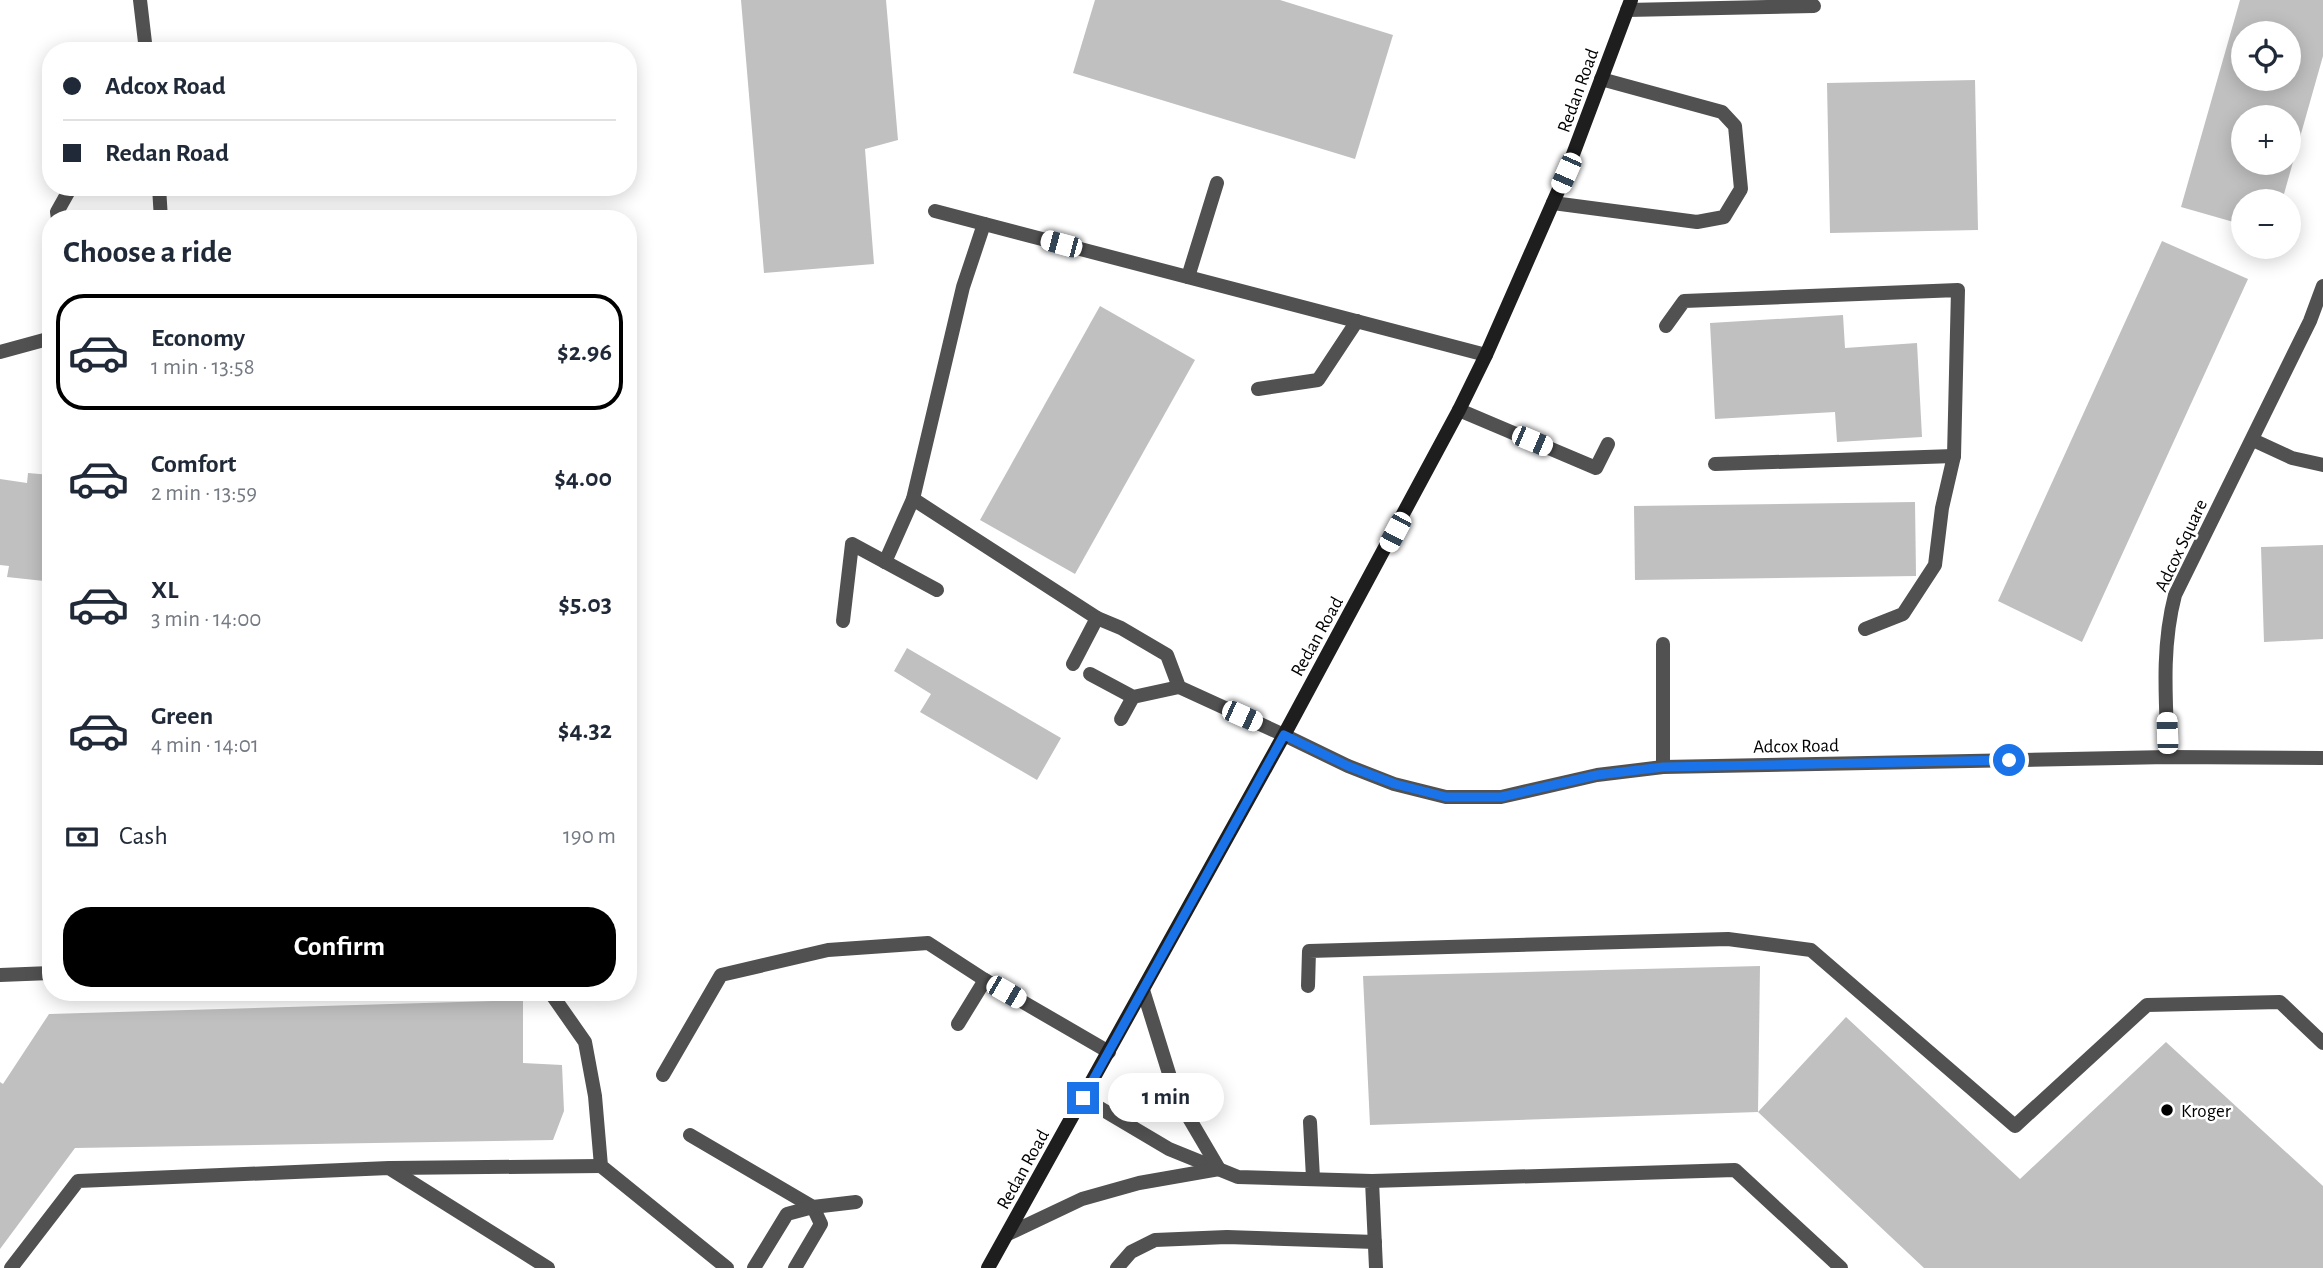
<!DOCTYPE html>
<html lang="en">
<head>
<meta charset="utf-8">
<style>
	:root { --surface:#fff; --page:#f2f2f3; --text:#1f2937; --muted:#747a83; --line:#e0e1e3; --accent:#000 }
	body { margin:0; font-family:"Alegreya Sans",sans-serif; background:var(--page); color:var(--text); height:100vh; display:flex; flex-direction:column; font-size:26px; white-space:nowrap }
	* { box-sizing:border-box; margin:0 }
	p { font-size:23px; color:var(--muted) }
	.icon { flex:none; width:38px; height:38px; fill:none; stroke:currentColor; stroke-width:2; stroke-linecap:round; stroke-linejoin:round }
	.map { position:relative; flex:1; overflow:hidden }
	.panel { position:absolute; left:42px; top:210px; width:595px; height:791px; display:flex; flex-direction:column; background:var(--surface); border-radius:28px; box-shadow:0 4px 18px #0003 }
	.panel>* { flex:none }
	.banner { position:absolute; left:42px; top:42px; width:595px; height:154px; border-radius:28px; box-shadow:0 4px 18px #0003; display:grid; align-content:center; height:154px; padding:0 21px; background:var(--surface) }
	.fabs { position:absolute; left:2231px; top:21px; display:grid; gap:14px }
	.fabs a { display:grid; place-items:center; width:70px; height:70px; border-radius:50%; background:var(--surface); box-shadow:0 4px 18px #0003; font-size:35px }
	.end { position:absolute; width:32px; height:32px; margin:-16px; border:9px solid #1a73e8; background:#fff; box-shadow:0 0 0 4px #fff }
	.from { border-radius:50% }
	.bubble { position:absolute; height:49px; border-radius:24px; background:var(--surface); box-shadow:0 4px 18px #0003; font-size:23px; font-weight:700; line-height:49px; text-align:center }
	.car { position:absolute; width:21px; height:42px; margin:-21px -10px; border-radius:9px; box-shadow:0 0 5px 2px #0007; background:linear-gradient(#fff 24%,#345 0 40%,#fff 0 76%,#345 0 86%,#fff 0) }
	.banner b { display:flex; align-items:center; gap:24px; height:66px; font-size:26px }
	.banner b+b { border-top:2px solid var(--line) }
	.banner i { width:18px; height:18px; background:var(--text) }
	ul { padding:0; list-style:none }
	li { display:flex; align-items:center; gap:21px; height:116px; margin:0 14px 10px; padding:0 7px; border:4px solid transparent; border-radius:28px }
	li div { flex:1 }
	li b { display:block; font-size:26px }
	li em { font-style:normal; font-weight:700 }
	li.selected { border-color:var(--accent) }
	li>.icon { width:63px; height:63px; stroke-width:1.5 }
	h2 { padding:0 21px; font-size:32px; line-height:84px }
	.pay { display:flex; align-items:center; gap:18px; height:77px; padding:0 21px; font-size:26px }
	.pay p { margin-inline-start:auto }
	.primary-button { display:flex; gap:14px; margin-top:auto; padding:14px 21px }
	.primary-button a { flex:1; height:80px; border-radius:28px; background:var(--accent); color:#fff; font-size:28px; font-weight:700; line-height:80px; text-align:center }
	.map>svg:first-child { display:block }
</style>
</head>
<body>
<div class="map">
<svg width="2323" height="1268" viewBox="0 0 2323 1268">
	<rect width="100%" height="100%" fill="#fff"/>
	<!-- building -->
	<g fill="#c0c0c0" fill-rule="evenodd">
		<polygon points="741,0 886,0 898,140 865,149 874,264 764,273"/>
		<polygon points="1095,0 1280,0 1393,35 1355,159 1073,73"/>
		<path d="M2240,0H2323V56L2282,201H2244V225L2181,207ZM2244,33H2289V79H2244ZM2244,117H2289V163H2244Z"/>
		<polygon points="1975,80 1978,230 1830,233 1827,83"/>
		<polygon points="2162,241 2248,279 2082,642 1998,601"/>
		<polygon points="1100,306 1195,360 1075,574 980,520"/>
		<polygon points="1843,315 1845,348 1917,343 1922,437 1837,442 1835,412 1715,419 1710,323"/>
		<polygon points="28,473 51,475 51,571 45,571 44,581 7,577 9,566 0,565 0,479 27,483"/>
		<polygon points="1915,502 1916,576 1635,580 1634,506"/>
		<polygon points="2323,545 2323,639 2264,642 2261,547"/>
		<polygon points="907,648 1061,738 1037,780 920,712 931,694 894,671"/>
		<polygon points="1760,966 1758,1112 1370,1125 1363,976"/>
		<polygon points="523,1000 523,1063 562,1065 564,1111 553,1140 75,1148 0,1249 0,1082 3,1084 49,1014"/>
		<polygon points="1846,1017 2020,1179 2166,1042 2323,1186 2323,1268 1924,1268 1758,1112"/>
	</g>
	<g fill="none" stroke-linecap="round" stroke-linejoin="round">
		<!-- lane -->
		<g stroke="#515151" stroke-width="14">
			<polyline points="1627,10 1814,6"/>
			<polyline points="1553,203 1697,222 1724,217 1741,189 1735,126 1722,112 1601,79"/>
			<polyline points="935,211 1486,355"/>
			<polyline points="58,219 57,212 71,187"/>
			<polyline points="984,224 963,287 913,499 1097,618"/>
			<polyline points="1188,277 1217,183"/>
			<polyline points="1666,326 1684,301 1958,290 1954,456 1942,508 1935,565 1903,614 1865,629"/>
			<polyline points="1258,389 1318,380 1357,321"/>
			<polyline points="1459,410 1596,468 1608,444"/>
			<polyline points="1715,464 1954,456"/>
			<polyline points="885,562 913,499"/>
			<polyline points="843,621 852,544 937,590"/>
			<polyline points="1663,644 1663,767"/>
			<polyline points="1073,664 1097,618 1121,628 1167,655 1179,687 1284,735"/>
			<polyline points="1090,674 1133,697 1179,687"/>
			<polyline points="1121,719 1133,697"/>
			<polyline points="0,975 51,973"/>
			<polyline points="1308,986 1309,951 1728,939 1811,950 2015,1126 2147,1005 2280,1002 2323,1043"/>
			<polyline points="550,992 585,1042 595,1096 601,1166 727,1268"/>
			<polyline points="958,1024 985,980"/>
			<polyline points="663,1075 721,975 828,950 928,943 985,980 1109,1052"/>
			<polyline points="1083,1098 1169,1149 1238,1177 1372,1181 1376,1268"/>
			<polyline points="1310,1122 1313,1178"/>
			<polyline points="690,1135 813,1207 821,1224 795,1268"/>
			<polyline points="391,1168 601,1166"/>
			<polyline points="1372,1181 1735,1170 1841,1268"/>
			<polyline points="1008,1234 1082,1199 1139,1183 1219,1169 1189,1118 1171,1080 1143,990"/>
			<polyline points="11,1268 78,1181 389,1168 548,1268"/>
			<polyline points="754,1268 787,1214 813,1207 856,1202"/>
			<polyline points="1117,1268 1131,1252 1155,1240 1227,1237 1375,1242"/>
		</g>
		<!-- street -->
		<g stroke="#515151" stroke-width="14">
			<polyline points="140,0 146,51"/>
			<polyline points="159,187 161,219"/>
			<polyline points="0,352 44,340 51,336"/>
			<polyline points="2253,440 2292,458 2323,465"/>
			<polyline points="1284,735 1348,766 1394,784 1446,797 1501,797 1597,775 1663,767 2168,757 2323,758"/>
			<path d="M2168,757C2166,702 2161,648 2175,595L2310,321L2323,286"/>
		</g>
		<!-- secondary -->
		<polyline stroke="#1e1e1e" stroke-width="14" points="988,1268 1284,735 1459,410 1486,355 1566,173 1631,0"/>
	</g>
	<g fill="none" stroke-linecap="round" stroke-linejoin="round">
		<!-- route -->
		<polyline stroke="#1a73e8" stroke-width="9" points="1083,1098 1284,735 1348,766 1395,784 1446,797 1501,797 1597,775 1663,767 2009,760"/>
	</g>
	<!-- markers -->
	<circle fill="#000" stroke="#fff" stroke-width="2.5" cx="2167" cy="1110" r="7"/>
	<g text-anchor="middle" stroke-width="5" stroke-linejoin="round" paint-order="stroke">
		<!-- street labels -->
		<g font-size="19" fill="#000" stroke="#fff">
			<text transform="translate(1577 90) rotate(-70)" y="7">Redan Road</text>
			<text transform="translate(2180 545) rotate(-65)" y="7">Adcox Square</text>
			<text transform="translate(1316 636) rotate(-61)" y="7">Redan Road</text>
			<text transform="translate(1796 745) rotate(-1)" y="7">Adcox Road</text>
			<text transform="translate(1022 1169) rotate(-61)" y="7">Redan Road</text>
		</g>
		<!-- poi labels -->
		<g font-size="19" fill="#000" stroke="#fff" text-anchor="start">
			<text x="2181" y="1117">Kroger</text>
		</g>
	</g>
</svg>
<div class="fabs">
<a><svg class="icon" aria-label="locate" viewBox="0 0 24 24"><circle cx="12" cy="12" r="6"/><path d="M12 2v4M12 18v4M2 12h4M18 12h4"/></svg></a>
<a>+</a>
<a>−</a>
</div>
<i class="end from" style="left:2009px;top:760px"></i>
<i class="end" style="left:1083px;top:1098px"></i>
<div class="bubble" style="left:1108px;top:1073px;width:116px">1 min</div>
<i class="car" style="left:1566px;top:173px;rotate:204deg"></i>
<i class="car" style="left:1061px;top:244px;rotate:285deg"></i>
<i class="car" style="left:1532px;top:441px;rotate:113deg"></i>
<i class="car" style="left:1395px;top:532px;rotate:208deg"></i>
<i class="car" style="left:1242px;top:716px;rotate:114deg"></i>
<i class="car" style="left:2167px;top:733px;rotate:358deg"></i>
<i class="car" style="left:1006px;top:992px;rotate:120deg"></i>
<div class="banner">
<b><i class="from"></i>Adcox Road</b>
<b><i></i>Redan Road</b>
</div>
<section class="panel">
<h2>Choose a ride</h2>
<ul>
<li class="selected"><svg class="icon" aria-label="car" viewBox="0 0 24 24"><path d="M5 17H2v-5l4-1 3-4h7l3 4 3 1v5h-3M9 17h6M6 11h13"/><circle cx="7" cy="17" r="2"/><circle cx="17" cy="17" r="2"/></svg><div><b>Economy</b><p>1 min · 13:58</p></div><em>$2.96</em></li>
<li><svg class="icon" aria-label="car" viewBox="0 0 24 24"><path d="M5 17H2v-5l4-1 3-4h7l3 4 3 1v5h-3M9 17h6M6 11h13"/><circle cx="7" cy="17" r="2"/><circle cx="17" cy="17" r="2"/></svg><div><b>Comfort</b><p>2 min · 13:59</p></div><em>$4.00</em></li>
<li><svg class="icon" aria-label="car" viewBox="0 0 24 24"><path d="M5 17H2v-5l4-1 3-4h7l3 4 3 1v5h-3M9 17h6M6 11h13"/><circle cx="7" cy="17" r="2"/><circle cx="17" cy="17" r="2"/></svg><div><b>XL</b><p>3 min · 14:00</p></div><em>$5.03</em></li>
<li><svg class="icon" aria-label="car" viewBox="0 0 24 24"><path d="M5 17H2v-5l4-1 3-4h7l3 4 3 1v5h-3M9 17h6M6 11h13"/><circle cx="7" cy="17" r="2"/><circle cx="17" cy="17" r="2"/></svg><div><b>Green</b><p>4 min · 14:01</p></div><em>$4.32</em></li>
</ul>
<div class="pay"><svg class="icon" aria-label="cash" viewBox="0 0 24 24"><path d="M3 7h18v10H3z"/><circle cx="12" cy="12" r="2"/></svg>Cash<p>190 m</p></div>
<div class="primary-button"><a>Confirm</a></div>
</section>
</div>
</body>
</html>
